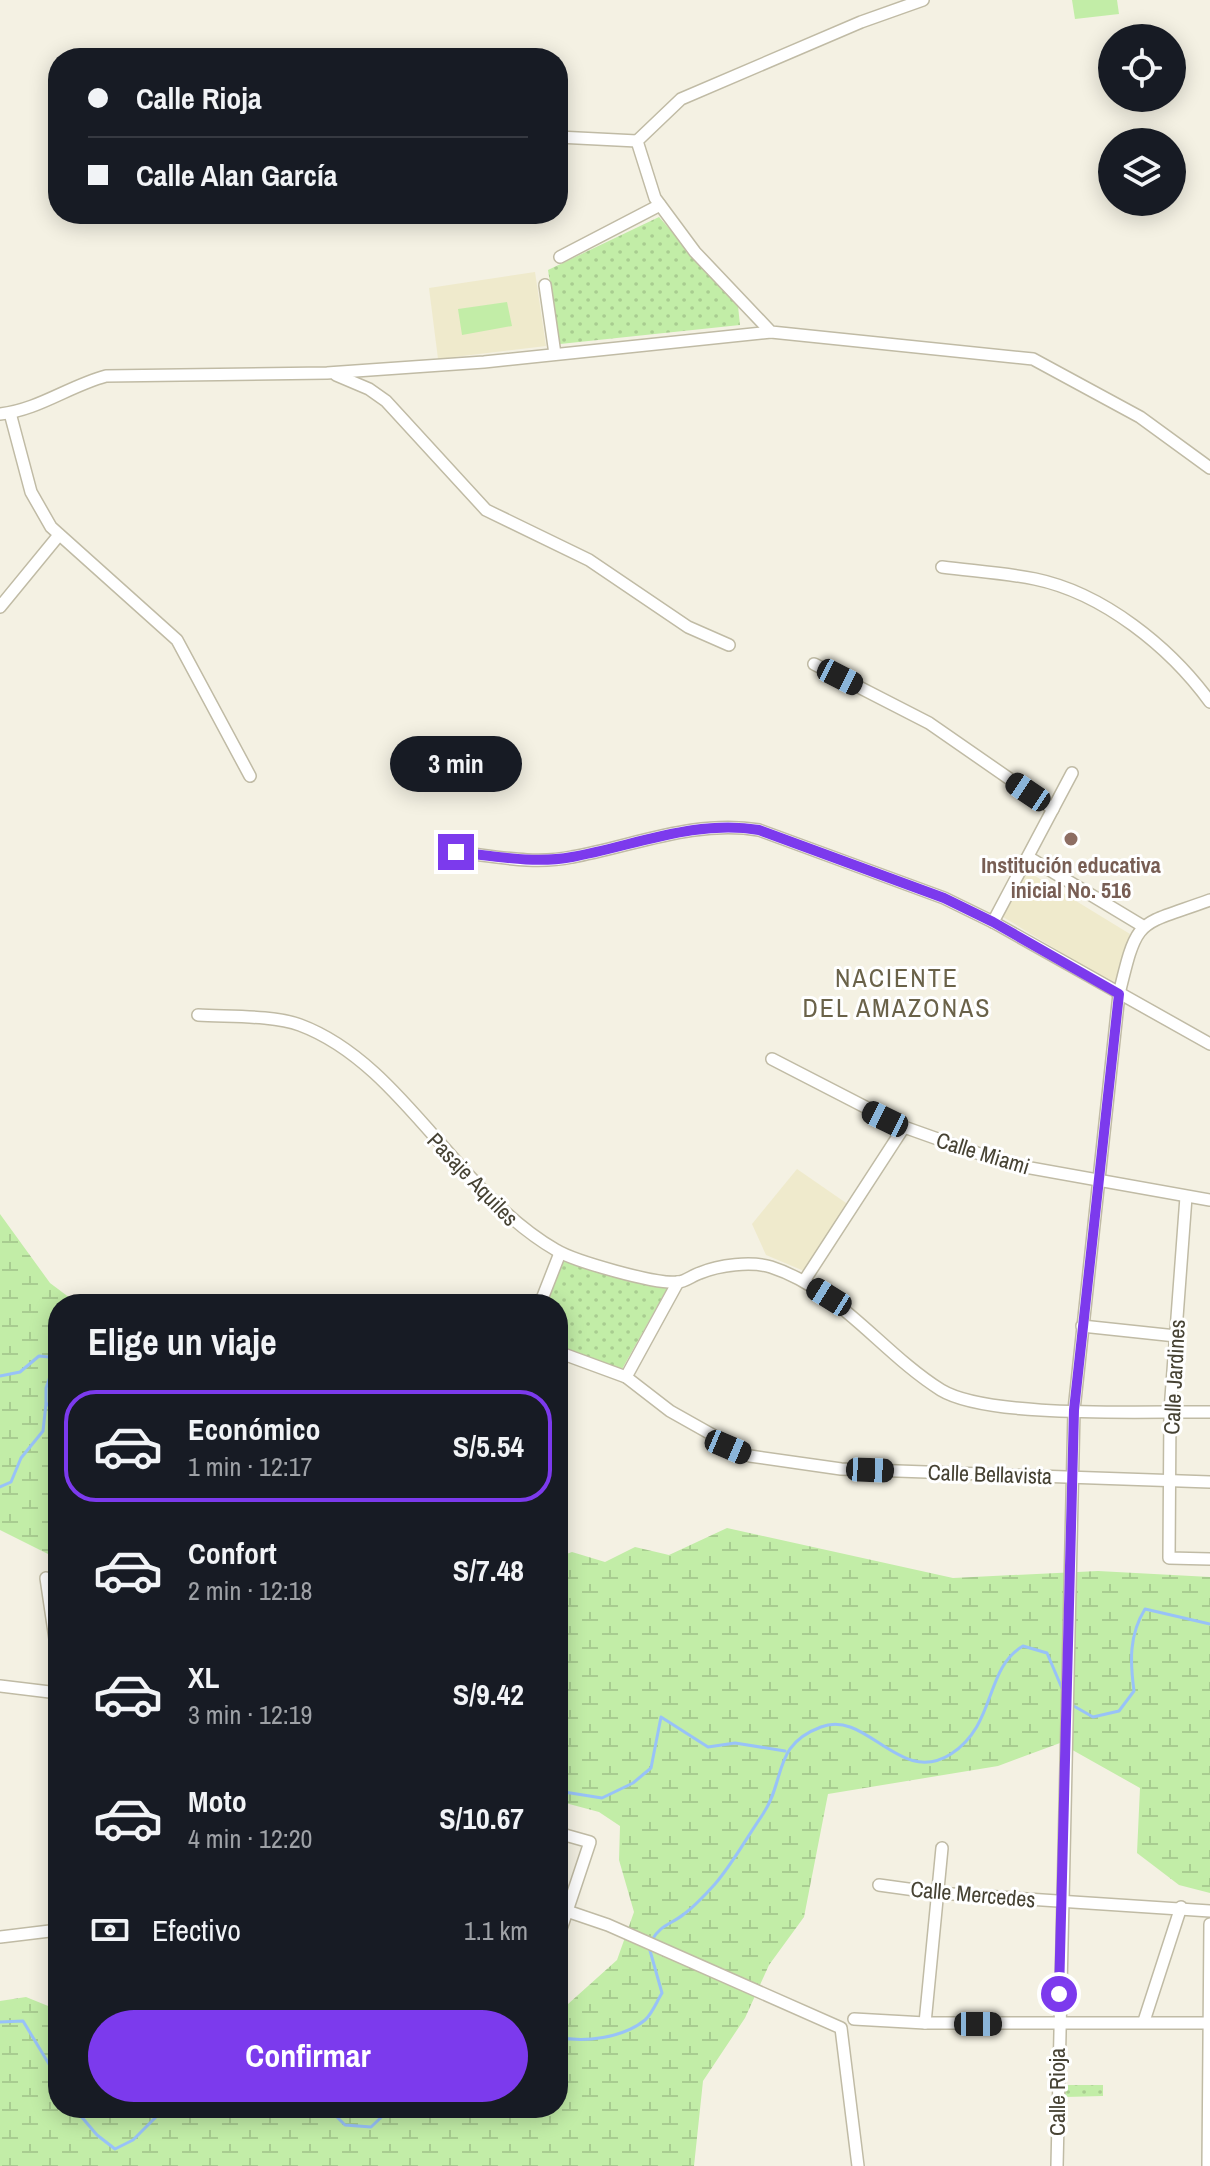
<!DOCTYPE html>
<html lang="es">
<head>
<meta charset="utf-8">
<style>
	:root { --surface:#171b24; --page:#20242c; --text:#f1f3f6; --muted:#9ea1a6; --line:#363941; --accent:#7c3aed }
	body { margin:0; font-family:"Archivo Narrow",sans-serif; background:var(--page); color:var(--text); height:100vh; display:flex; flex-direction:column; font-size:30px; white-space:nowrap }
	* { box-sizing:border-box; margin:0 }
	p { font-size:26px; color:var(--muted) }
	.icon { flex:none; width:44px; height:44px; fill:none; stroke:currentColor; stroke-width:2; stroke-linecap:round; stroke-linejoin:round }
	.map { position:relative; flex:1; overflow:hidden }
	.side { position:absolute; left:48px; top:1294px; width:520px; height:824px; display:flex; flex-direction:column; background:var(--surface); border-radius:32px; box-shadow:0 4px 20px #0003 }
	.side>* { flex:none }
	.top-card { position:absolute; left:48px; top:48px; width:520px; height:176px; border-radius:32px; box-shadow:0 4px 20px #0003; display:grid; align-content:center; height:176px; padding:0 40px; background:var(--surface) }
	.controls { position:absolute; left:1098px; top:24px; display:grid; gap:16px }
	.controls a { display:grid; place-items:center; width:88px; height:88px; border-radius:50%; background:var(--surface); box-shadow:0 4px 20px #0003; font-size:40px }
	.end { position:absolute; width:36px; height:36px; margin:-18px; border:10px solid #7c3aed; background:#fff; box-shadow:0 0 0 4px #fff }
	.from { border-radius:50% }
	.bubble { position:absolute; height:56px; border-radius:28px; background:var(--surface); box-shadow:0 4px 20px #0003; font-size:26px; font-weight:700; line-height:56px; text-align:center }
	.car { position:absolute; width:24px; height:48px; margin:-24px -12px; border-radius:10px; box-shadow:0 0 6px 2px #0007; background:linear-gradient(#222 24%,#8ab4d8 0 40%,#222 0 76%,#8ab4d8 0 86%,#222 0) }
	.top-card b { display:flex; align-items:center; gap:28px; height:76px; font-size:30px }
	.top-card b+b { border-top:2px solid var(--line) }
	.top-card i { width:20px; height:20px; background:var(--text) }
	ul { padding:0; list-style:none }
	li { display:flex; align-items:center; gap:24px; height:112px; margin:0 16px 12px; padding:0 24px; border:4px solid transparent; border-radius:32px }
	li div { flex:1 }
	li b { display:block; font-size:30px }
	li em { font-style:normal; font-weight:700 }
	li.selected { border-color:var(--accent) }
	li>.icon { width:72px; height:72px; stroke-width:1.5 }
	h2 { padding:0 40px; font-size:36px; line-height:96px }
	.pay { display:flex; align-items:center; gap:20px; height:88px; padding:0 40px; font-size:30px }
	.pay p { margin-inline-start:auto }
	.action { display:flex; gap:16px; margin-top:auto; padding:16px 40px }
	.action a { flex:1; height:92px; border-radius:48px; background:var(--accent); color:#fff; font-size:32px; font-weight:700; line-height:92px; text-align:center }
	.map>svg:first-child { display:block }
</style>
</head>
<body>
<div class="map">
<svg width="1210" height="2166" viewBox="0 0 1210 2166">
	<defs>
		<pattern id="grass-dots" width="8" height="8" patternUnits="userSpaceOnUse" patternTransform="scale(2)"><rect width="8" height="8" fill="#c2eda7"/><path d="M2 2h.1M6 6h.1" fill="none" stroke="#a8cc90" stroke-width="1.8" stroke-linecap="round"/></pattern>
		<pattern id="wetland-marsh" width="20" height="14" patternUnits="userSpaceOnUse" patternTransform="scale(2)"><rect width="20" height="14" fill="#c2eda7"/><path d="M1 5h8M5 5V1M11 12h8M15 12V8" fill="none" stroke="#a8cc90"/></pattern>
	</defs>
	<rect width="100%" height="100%" fill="#f4f1e3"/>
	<!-- education -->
	<g fill="#efeacc">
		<polygon points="535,272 546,346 438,359 429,288"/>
		<polygon points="1027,871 1130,934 1115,985 1003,917"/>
		<polygon points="797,1169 849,1205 804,1271 766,1255 752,1224"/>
	</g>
	<!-- grass -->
	<g fill="url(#grass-dots)">
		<polygon points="659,217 738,306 740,325 560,344 548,270"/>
		<polygon points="562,1259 668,1287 621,1371 558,1348 558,1304 545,1304"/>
		<polygon points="1065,2085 1103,2085 1103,2096 1065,2097"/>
	</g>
	<!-- wetland -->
	<g fill="url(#wetland-marsh)">
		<polygon points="0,1214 50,1283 78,1304 58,1304 58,1559 0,1530"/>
		<polygon points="727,1528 953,1578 1098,1571 1210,1577 1210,1893 1179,1885 1137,1853 1140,1788 1060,1743 998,1766 828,1794 804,1917 769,1965 745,2018 703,2081 694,2166 0,2166 0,2001 26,1997 58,2010 58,2108 558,2108 558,2013 617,1960 634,1912 619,1860 620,1826 599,1812 558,1801 558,1557 572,1552 605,1562 635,1547 669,1555"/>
	</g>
	<!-- park -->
	<g fill="#c2eda7">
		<polygon points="1072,0 1117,0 1119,14 1075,19"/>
		<polygon points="507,302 512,326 462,335 458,309"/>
	</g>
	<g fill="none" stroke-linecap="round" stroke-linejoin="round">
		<!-- stream -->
		<g stroke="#98c2f8" stroke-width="3">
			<polyline points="0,1376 20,1372 39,1356 49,1357 53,1368 46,1388 46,1403 58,1413"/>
			<polyline points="0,1487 11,1482 21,1458 43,1431 46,1404"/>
			<path d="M1072,1705L1093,1717L1119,1711L1134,1691C1130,1661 1129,1635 1145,1609L1210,1624"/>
			<polyline points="558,1791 602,1798 633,1783 651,1768 661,1717 708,1747 735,1743 785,1751"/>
			<path d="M652,1940C660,1925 672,1924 684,1914C695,1906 706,1894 715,1884C733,1863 747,1837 763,1814C786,1780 772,1745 821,1727C867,1709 899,1787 951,1754C997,1724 984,1669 1023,1646L1047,1653L1064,1693"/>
			<polyline points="0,2022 23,2021 58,2079"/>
			<path d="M558,2037C584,2043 623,2038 645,2020C652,2014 657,2001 662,1993L649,1947"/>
			<polyline points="74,2108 97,2135 115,2149 133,2140 165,2108"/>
			<polyline points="328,2108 345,2125 371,2127 391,2108"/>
		</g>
		<defs>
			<g id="minor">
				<polyline points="923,0 861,22 681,99 637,141 655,198 695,252 771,332 1033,359 1140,417 1210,468"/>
				<polyline points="558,137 637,141"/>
				<polyline points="560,257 660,205"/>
				<polyline points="545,285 555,354"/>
				<polyline points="336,375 369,389 386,401 486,510 589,560 688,627 729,645"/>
				<polyline points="10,413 31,492 51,527 177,640 250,776"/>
				<path d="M0,414C38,410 69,386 106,376L327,373L484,362L771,332"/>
				<path d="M942,567C973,571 1005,573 1035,579C1103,593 1170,647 1210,702"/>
				<polyline points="0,607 59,535"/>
				<polyline points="814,664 929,723 1053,809"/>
				<path d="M456,852C494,856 534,865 572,857C633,846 696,819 759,830L944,898L993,922L1210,1044"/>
				<polyline points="1028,857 1141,925"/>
				<polyline points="993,922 1072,773"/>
				<path d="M198,1015C227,1017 274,1015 300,1025C402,1063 456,1192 556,1250C574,1261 657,1285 678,1282C685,1282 693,1275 700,1273C719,1265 751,1261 771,1267C839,1289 882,1353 941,1390C989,1419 1149,1411 1210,1412"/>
				<polyline points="772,1059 904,1127 1008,1164 1210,1200"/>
				<polyline points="1186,1197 1170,1411 1169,1558 1210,1559"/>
				<polyline points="804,1281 904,1127"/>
				<polyline points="540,1304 560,1253"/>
				<polyline points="1082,1326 1176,1336"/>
				<polyline points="558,1352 626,1377 670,1411 750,1456 841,1469 1210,1482"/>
				<polyline points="626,1377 678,1282"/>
				<polyline points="46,1578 58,1659"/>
				<polyline points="0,1686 58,1693"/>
				<polyline points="558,1833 590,1842 558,1938"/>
				<polyline points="879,1885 937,1893 1210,1911"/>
				<polyline points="558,1908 608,1925 841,2028 858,2166"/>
				<polyline points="0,1937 58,1930"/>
				<polyline points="854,2019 925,2023 1210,2023"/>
				<polyline points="1144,2021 1181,1907"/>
				<polyline points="925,2023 942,1848"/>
				<path d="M1057,2166L1074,1410L1119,994C1138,915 1136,927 1210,900"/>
				<polyline points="1208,2166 1210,1924"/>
			</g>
		</defs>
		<!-- minor casing -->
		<use href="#minor" stroke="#c0bba5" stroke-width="14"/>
		<!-- minor -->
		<use href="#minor" stroke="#fff" stroke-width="11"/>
	</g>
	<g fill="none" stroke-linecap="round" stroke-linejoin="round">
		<!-- route -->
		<path stroke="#7c3aed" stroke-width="10" d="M456,852C494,856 534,864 572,857C633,846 696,819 759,830L944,898L993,922L1119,994L1074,1410L1059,1994"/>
	</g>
	<!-- markers -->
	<circle fill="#8d6e63" stroke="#fff" stroke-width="3" cx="1071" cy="839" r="8"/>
	<g text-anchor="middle" stroke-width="6" stroke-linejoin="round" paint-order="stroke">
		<!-- education labels -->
		<g font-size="22" font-weight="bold" fill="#785e54" stroke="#fff">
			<text x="1071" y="873">Institución educativa<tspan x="1071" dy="25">inicial No. 516</tspan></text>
		</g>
		<!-- street labels -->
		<g font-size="22" fill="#464233" stroke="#fff">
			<text transform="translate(983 1153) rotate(17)" y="8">Calle Miami</text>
			<text transform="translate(473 1179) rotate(46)" y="8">Pasaje Aquiles</text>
			<text transform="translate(1174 1377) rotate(-87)" y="8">Calle Jardines</text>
			<text transform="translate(990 1474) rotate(2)" y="8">Calle Bellavista</text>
			<text transform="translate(973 1894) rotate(5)" y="8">Calle Mercedes</text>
			<text transform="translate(1057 2092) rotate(-90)" y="8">Calle Rioja</text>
		</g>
		<!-- quarter labels -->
		<g font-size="26" letter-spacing="2" fill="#6a6249" stroke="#fff">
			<text x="897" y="987">NACIENTE<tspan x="897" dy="30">DEL AMAZONAS</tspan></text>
		</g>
	</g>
</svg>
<div class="controls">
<a><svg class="icon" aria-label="locate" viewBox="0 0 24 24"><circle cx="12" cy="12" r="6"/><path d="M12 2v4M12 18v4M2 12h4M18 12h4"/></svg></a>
<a><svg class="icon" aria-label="layers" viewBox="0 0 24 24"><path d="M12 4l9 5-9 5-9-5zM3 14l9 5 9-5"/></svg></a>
</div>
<i class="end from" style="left:1059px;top:1994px"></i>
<i class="end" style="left:456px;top:852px"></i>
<div class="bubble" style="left:390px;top:736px;width:132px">3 min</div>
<i class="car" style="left:840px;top:677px;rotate:117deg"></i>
<i class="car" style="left:1028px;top:792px;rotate:304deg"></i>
<i class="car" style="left:885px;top:1119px;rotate:296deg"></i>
<i class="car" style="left:829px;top:1297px;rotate:302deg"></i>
<i class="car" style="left:728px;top:1447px;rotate:113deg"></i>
<i class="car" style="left:870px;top:1470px;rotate:92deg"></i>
<i class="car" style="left:978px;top:2024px;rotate:90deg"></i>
<div class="top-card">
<b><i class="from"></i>Calle Rioja</b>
<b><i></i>Calle Alan García</b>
</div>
<section class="side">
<h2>Elige un viaje</h2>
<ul>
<li class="selected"><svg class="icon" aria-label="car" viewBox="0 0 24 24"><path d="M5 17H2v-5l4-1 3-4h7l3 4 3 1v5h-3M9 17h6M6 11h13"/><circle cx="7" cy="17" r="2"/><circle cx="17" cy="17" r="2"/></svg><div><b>Económico</b><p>1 min · 12:17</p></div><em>S/5.54</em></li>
<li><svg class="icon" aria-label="car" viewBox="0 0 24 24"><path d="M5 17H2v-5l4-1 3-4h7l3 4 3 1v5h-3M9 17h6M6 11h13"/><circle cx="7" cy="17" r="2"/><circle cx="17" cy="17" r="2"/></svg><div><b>Confort</b><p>2 min · 12:18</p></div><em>S/7.48</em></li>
<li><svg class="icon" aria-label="car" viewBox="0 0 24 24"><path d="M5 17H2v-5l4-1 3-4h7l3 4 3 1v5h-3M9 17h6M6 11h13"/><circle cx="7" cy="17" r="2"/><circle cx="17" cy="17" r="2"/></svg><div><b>XL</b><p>3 min · 12:19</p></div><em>S/9.42</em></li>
<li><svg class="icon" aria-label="car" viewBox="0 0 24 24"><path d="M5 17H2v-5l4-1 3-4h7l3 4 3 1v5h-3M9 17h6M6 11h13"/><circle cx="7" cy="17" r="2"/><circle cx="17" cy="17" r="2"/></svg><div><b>Moto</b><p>4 min · 12:20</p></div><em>S/10.67</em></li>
</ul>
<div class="pay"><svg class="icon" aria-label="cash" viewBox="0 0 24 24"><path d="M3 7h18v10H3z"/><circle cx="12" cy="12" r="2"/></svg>Efectivo<p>1.1 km</p></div>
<div class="action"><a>Confirmar</a></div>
</section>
</div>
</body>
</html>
